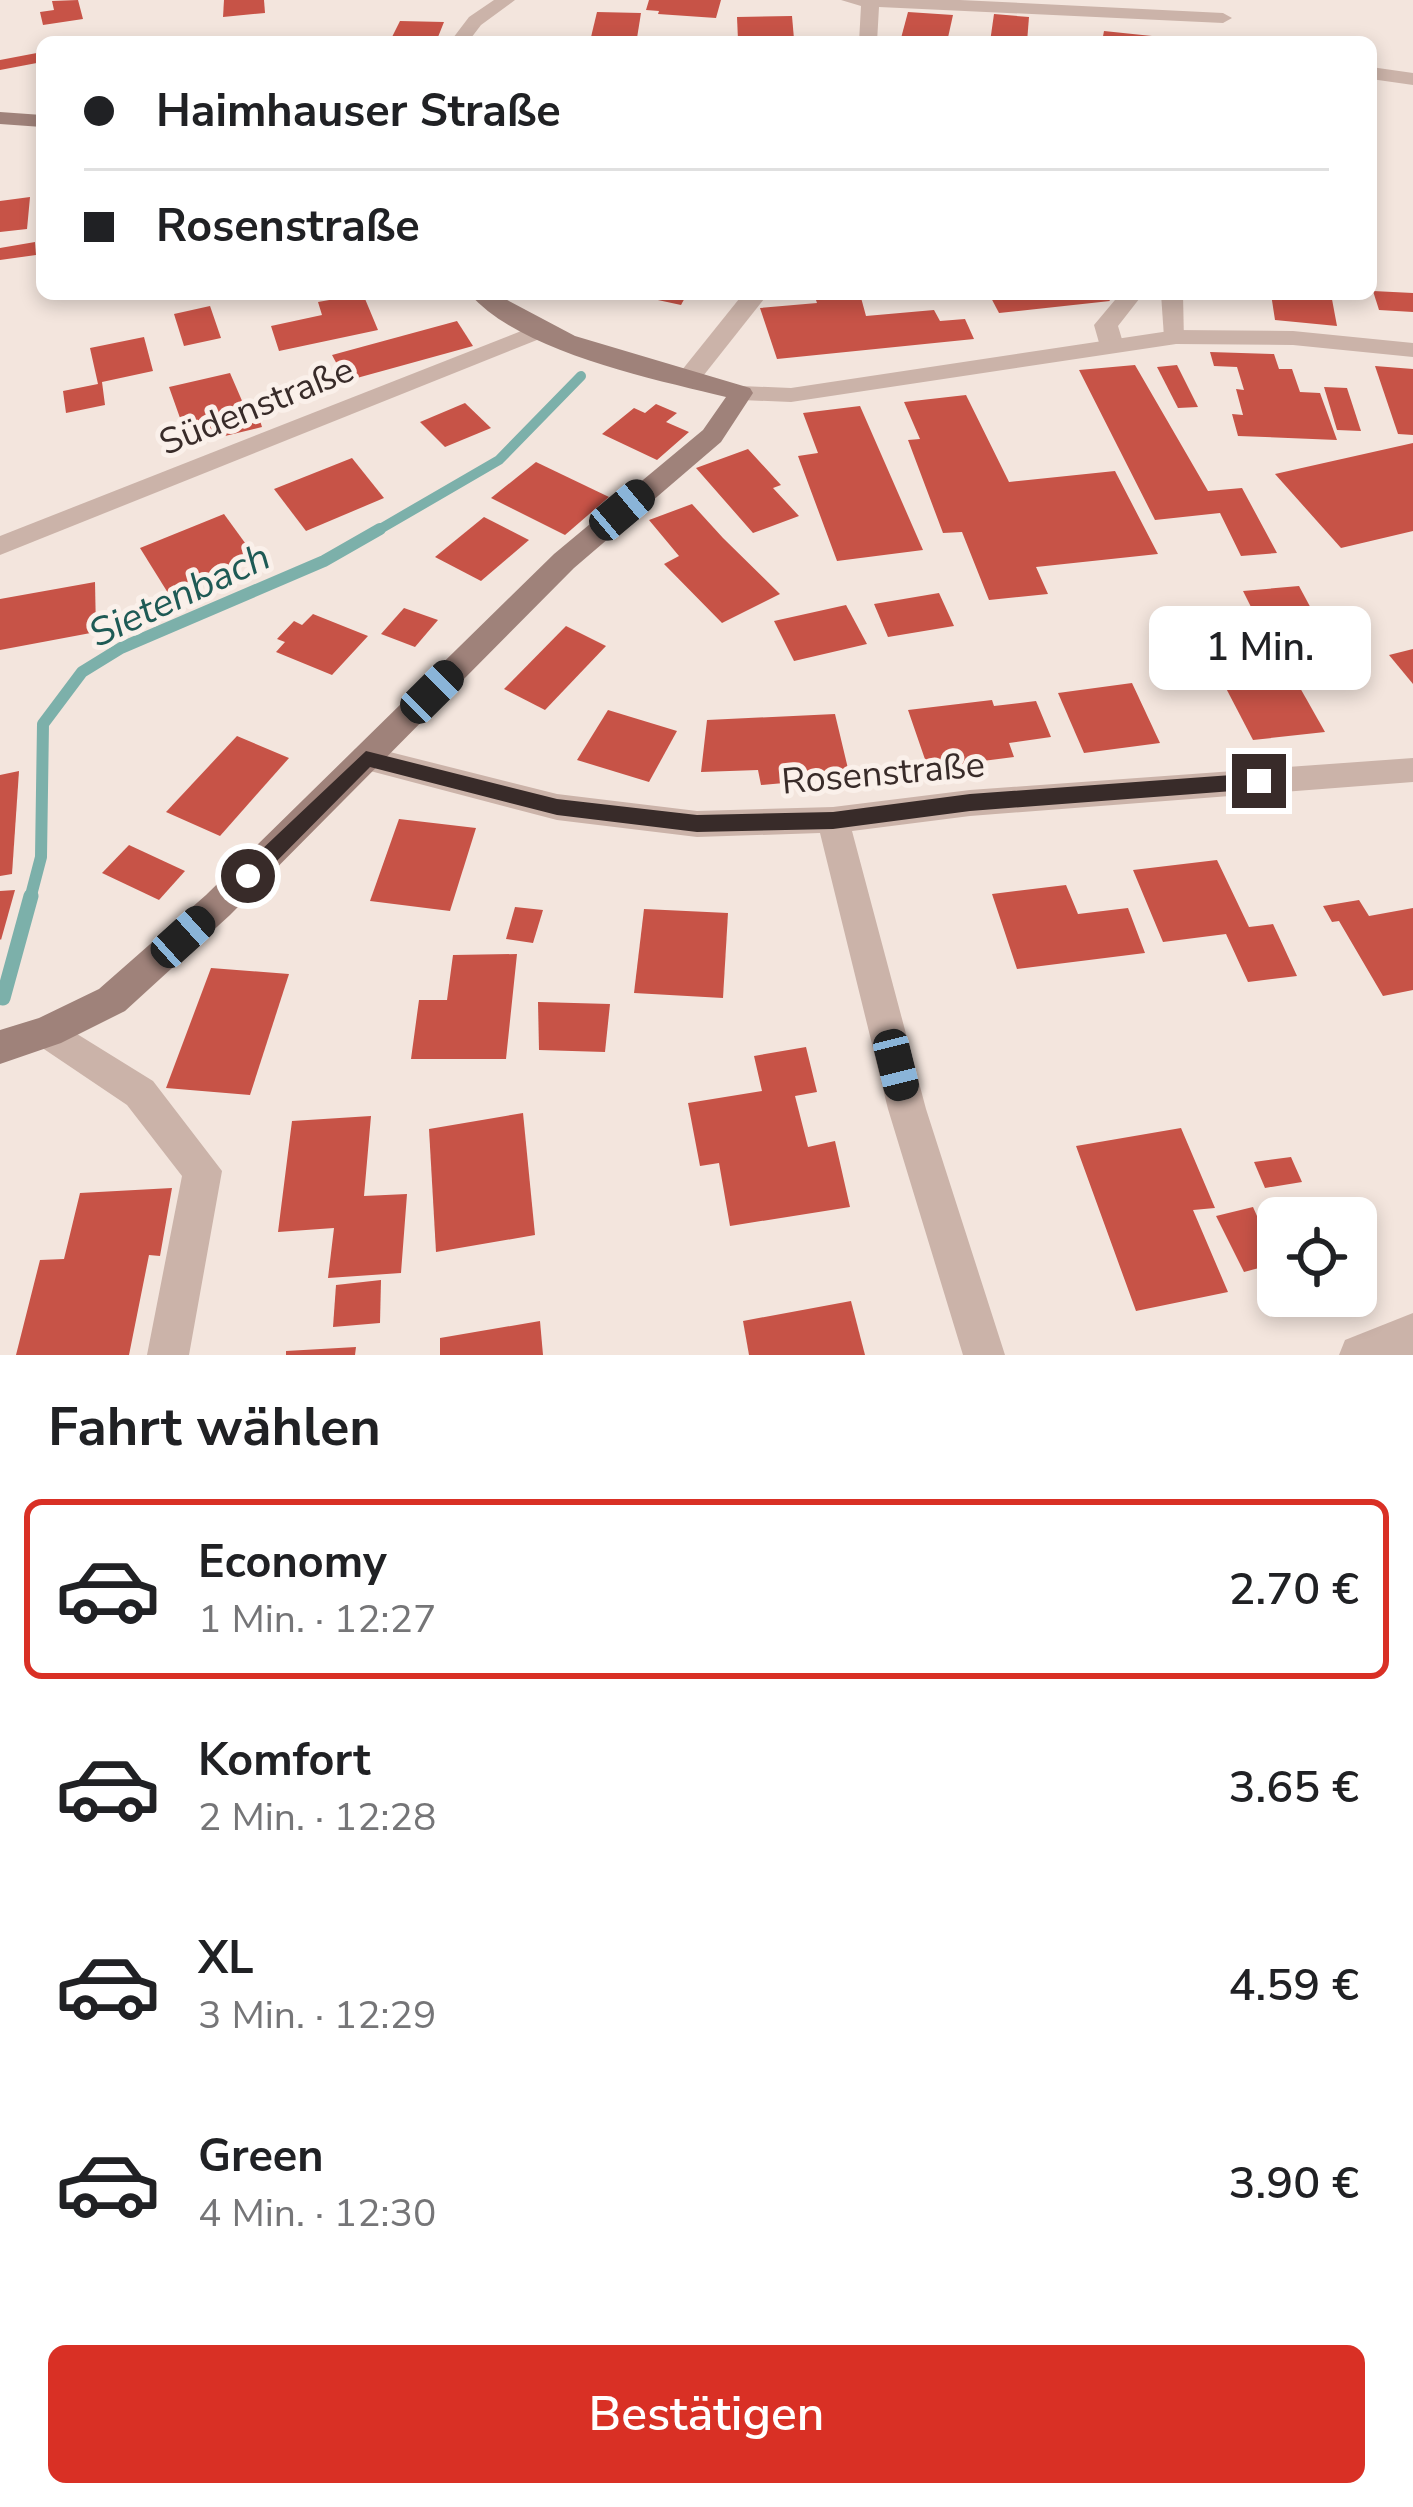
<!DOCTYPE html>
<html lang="de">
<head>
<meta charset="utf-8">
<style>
	:root { --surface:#fff; --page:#f6f6f6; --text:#202124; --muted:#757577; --line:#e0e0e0; --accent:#d93025 }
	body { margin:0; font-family:"Nunito Sans",sans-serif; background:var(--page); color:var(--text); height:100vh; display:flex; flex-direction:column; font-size:45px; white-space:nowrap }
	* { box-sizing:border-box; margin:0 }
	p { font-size:39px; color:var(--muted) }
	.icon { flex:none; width:66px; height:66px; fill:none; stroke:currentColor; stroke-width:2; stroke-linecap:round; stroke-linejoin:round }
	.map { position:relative; height:1355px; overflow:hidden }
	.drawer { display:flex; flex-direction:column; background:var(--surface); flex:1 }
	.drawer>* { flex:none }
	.guide { position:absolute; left:36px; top:36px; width:1341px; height:264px; border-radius:18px; box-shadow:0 6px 18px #0003; display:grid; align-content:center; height:264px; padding:0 48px; background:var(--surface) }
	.tools { position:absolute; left:1257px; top:1197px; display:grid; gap:24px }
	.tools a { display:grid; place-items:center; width:120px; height:120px; border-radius:18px; background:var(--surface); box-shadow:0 6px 18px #0003; font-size:60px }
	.end { position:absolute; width:54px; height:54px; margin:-27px; border:15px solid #382b29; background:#fff; box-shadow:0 0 0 6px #fff }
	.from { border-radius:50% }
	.bubble { position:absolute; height:84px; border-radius:18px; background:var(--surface); box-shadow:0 6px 18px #0003; font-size:39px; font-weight:600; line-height:84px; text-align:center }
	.car { position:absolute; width:36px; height:72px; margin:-36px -18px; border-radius:15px; box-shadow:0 0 9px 3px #0007; background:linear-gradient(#222 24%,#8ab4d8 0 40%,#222 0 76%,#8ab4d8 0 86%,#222 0) }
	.guide b { display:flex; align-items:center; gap:42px; height:114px; font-size:45px }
	.guide b+b { border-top:3px solid var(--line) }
	.guide i { width:30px; height:30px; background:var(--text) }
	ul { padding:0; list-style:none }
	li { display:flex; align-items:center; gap:36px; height:180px; margin:0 24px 18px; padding:0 24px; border:6px solid transparent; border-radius:18px }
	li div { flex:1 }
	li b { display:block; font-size:45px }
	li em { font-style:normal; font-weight:600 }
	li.active { border-color:var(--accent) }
	li>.icon { width:108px; height:108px; stroke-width:1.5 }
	h2 { padding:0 48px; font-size:54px; line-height:144px }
	.cta { display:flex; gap:24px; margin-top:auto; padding:24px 48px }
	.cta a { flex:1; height:138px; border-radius:18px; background:var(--accent); color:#fff; font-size:48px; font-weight:600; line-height:138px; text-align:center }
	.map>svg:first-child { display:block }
</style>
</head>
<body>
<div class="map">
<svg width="1413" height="1355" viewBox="0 0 1413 1355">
	<rect width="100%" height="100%" fill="#f3e5dd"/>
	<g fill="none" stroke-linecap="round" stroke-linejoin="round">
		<!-- stream-far2 -->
		<polyline stroke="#7cb0aa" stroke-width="10" points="375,532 499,460 581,376"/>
		<!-- stream-far1 -->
		<polyline stroke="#7cb0aa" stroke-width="12" points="30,899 41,857 43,724 82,672 121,648 324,561 380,529"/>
		<!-- stream -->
		<polyline stroke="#7cb0aa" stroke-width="15" points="3,998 31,896"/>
	</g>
	<!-- building -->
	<g fill="#c75347">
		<polygon points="78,0 83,19 43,25 40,12 54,10 52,1"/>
		<polygon points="224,0 264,0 265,13 223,17"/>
		<polygon points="649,0 721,0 716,18 658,14 659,11 646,10"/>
		<polygon points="597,12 641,13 637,38 591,37"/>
		<polygon points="908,12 953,15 947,42 900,42"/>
		<polygon points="994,14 1029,17 1027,42 990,42"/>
		<polygon points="792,16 794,39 738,40 737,17"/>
		<polygon points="400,21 444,22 436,42 383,42 392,37"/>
		<polygon points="1104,31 1171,38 1170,42 1102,42"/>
		<polygon points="42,52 42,62 0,70 0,60"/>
		<polygon points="30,197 27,229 0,232 0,201"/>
		<polygon points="35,242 36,255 0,260 0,248"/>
		<polygon points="1373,291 1413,293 1413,312 1379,310"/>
		<polygon points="363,294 378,330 279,351 271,326 322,315 318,302"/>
		<polygon points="630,294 687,294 681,305"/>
		<polygon points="814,294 860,294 866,316 934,310 940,321 965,319 974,339 777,359 760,308 817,303"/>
		<polygon points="989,294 1105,294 1110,301 999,313"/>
		<polygon points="1271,294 1331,294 1337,326 1275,320"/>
		<polygon points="210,306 221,338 184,346 174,314"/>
		<polygon points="457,321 473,346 346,381 332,355"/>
		<polygon points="144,337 153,371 102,382 105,405 66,413 63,391 98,384 90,348"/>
		<polygon points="1210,352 1274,354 1279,369 1292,369 1300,392 1320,393 1337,440 1238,436 1232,414 1243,415 1236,389 1244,390 1237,367 1214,366"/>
		<polygon points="1135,365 1208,491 1242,488 1277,553 1241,556 1220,513 1155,520 1079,370"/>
		<polygon points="1177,365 1198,407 1178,408 1157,367"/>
		<polygon points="1375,366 1413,369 1413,435 1398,434"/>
		<polygon points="230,373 246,410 256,408 262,427 196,443 193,429 185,432 169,387"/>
		<polygon points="1324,387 1347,388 1361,431 1337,430"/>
		<polygon points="966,395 1009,482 1115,471 1158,554 1036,567 1048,594 989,600 962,532 943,533 908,440 920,439 904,402"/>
		<polygon points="465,403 491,428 445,447 420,422"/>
		<polygon points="656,404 677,413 666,422 689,432 657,460 602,434 634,408 645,413"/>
		<polygon points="860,406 923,550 837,561 798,456 818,453 803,413"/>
		<polygon points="1413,443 1413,531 1341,548 1275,474"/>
		<polygon points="748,449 781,485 773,488 799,516 753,533 696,468"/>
		<polygon points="352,458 384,498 306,531 274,489"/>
		<polygon points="536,462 609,497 565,535 491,498"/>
		<polygon points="692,504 723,538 780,594 722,623 664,564 679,556 649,520"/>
		<polygon points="224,514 256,558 168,593 140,548"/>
		<polygon points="484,517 529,540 481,581 435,557"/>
		<polygon points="95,582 96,632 0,650 0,599"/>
		<polygon points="1299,586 1314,614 1257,619 1243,591"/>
		<polygon points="939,593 954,626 888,637 874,604"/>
		<polygon points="846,605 867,644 794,661 774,621"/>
		<polygon points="404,608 438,620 415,647 381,634"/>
		<polygon points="313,614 368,636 332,675 276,652 285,642 277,639 294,621 302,625"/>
		<polygon points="566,626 606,646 545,710 504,689"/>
		<polygon points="1273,640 1325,732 1253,740 1205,648"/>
		<polygon points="1413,649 1413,684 1389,655"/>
		<polygon points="1132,683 1160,743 1084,753 1058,693"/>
		<polygon points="992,700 994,706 1036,701 1051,737 1009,743 1014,757 928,768 908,710"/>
		<polygon points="608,710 677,731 649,782 577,760"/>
		<polygon points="835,714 850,777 761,785 758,770 701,772 707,720"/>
		<polygon points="237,736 289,758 220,836 166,812"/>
		<polygon points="19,771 12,874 0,876 0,775"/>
		<polygon points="399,819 476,828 450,911 370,901"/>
		<polygon points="129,845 185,871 159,900 102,873"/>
		<polygon points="1217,860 1249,927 1273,924 1297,976 1248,982 1226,934 1163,942 1133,870"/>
		<polygon points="1066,885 1078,914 1128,908 1145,953 1017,969 992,894"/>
		<polygon points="15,890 1,940 0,939 0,891"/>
		<polygon points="1359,900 1369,916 1413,908 1413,990 1383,996 1339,921 1332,922 1323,906"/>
		<polygon points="515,907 543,910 533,943 506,939"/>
		<polygon points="644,909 728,913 723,998 634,993"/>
		<polygon points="517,954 506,1059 411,1059 419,1000 447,1000 453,955"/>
		<polygon points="211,968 289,974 250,1095 166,1088"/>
		<polygon points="538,1002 610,1004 605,1052 539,1050"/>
		<polygon points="806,1047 817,1092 795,1096 808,1147 835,1141 850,1207 730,1226 719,1163 700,1166 688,1103 762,1091 754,1056"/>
		<polygon points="523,1113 535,1235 436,1252 429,1129"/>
		<polygon points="371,1116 364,1196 407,1194 401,1273 328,1278 334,1228 278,1232 292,1121"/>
		<polygon points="1181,1128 1215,1208 1193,1210 1228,1292 1136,1311 1076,1146"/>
		<polygon points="1291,1157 1302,1182 1265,1188 1254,1162"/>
		<polygon points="172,1188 160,1256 149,1255 129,1355 16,1355 40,1260 64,1259 80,1193"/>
		<polygon points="1253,1207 1278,1263 1244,1272 1216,1216"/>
		<polygon points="381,1280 380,1323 333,1327 336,1285"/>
		<polygon points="851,1301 865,1355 749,1355 743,1321"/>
		<polygon points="540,1321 543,1355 440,1355 440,1338"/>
		<polygon points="356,1347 355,1355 286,1355 286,1351"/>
	</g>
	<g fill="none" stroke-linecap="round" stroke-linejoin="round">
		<!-- minor -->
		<g fill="#cbb3a9" fill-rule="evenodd">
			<polygon points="494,0 515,0 481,25 468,42 450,42 469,17"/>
			<polygon points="841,0 960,0 1223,13 1232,18 1223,23 879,7 877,42 859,42 861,6"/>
			<polygon points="1371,67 1413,73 1413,85 1371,79"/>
			<polygon points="743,294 768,294 696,385 678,385 678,375"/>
			<polygon points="1120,294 1143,294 1118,326 1124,346 1112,353 1100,346 1094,325"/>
			<polygon points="1161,294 1183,294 1184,342 1168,342 1164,337"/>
			<polygon points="539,324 547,326 547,336 0,555 0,536"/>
			<polygon points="366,746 557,794 697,811 833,807 970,790 1413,758 1413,782 970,816 852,831 926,1109 1005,1355 963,1355 888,1109 820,833 697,837 557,820 355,767 350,758 355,749"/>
			<polygon points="48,1016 153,1081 222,1171 189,1355 147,1355 182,1176 127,1105 35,1043 30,1032 35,1021"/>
			<polygon points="1413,1313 1413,1355 1339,1355 1345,1340"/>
		</g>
		<!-- tertiary -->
		<polygon fill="#cbb3a9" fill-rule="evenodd" points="1176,330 1293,331 1413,343 1413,357 1293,345 1176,344 791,402 741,400 729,393 741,386 791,388"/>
		<!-- secondary -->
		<g fill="#9f827a" fill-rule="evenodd">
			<polygon points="0,112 42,115 42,127 0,124"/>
			<path d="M470,294H496L575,336L750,388L753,393L721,442L574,568L230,915L125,1011L61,1043L0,1064V1030L39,1018L99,989L206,895L554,554L703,430L726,397C653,379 520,352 470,294Z"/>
		</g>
	</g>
	<!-- route -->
	<polygon fill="#382b29" points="366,751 557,799 697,815 833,812 970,794 1259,773 1270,781 1259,789 970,811 833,829 697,832 557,815 370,767 256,882 240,882 240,870"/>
	<g text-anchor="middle" stroke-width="10" stroke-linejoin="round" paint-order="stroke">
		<!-- street labels -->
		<g font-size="36" fill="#382b29" stroke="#faf0ea">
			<text transform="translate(256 405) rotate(-22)" y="13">Südenstraße</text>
			<text transform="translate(883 772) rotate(-5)" y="13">Rosenstraße</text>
		</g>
		<!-- water labels -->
		<g font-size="39" font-style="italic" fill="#1e5a55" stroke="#faf0ea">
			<text transform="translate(179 594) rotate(-25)" y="14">Sietenbach</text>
		</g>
	</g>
</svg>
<div class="tools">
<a><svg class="icon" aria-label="locate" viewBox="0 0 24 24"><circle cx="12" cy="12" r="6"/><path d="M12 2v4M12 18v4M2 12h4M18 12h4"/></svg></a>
</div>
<i class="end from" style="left:248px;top:876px"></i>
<i class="end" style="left:1259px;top:781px"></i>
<div class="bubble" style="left:1149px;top:606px;width:222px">1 Min.</div>
<i class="car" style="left:622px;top:510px;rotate:50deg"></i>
<i class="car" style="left:432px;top:692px;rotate:45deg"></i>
<i class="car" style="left:183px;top:937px;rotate:48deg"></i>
<i class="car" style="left:896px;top:1065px;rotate:166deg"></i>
<div class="guide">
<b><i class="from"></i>Haimhauser Straße</b>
<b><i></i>Rosenstraße</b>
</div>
</div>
<section class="drawer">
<h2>Fahrt wählen</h2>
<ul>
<li class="active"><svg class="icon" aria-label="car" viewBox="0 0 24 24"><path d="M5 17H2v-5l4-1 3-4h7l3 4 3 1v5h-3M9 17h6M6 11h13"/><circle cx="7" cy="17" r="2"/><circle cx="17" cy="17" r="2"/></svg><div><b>Economy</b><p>1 Min. · 12:27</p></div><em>2.70 €</em></li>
<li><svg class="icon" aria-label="car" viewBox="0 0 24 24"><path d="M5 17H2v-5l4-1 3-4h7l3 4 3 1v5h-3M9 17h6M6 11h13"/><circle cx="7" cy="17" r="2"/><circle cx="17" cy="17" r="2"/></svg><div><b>Komfort</b><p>2 Min. · 12:28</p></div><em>3.65 €</em></li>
<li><svg class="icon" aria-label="car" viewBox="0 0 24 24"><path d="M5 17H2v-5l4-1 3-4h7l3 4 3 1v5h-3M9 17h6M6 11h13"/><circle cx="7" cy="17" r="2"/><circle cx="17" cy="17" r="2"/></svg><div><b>XL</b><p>3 Min. · 12:29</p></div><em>4.59 €</em></li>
<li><svg class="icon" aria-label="car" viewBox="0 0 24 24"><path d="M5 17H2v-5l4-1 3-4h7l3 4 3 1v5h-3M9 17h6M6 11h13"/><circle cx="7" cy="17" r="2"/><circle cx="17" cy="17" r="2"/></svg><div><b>Green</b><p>4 Min. · 12:30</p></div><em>3.90 €</em></li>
</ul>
<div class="cta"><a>Bestätigen</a></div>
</section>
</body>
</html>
